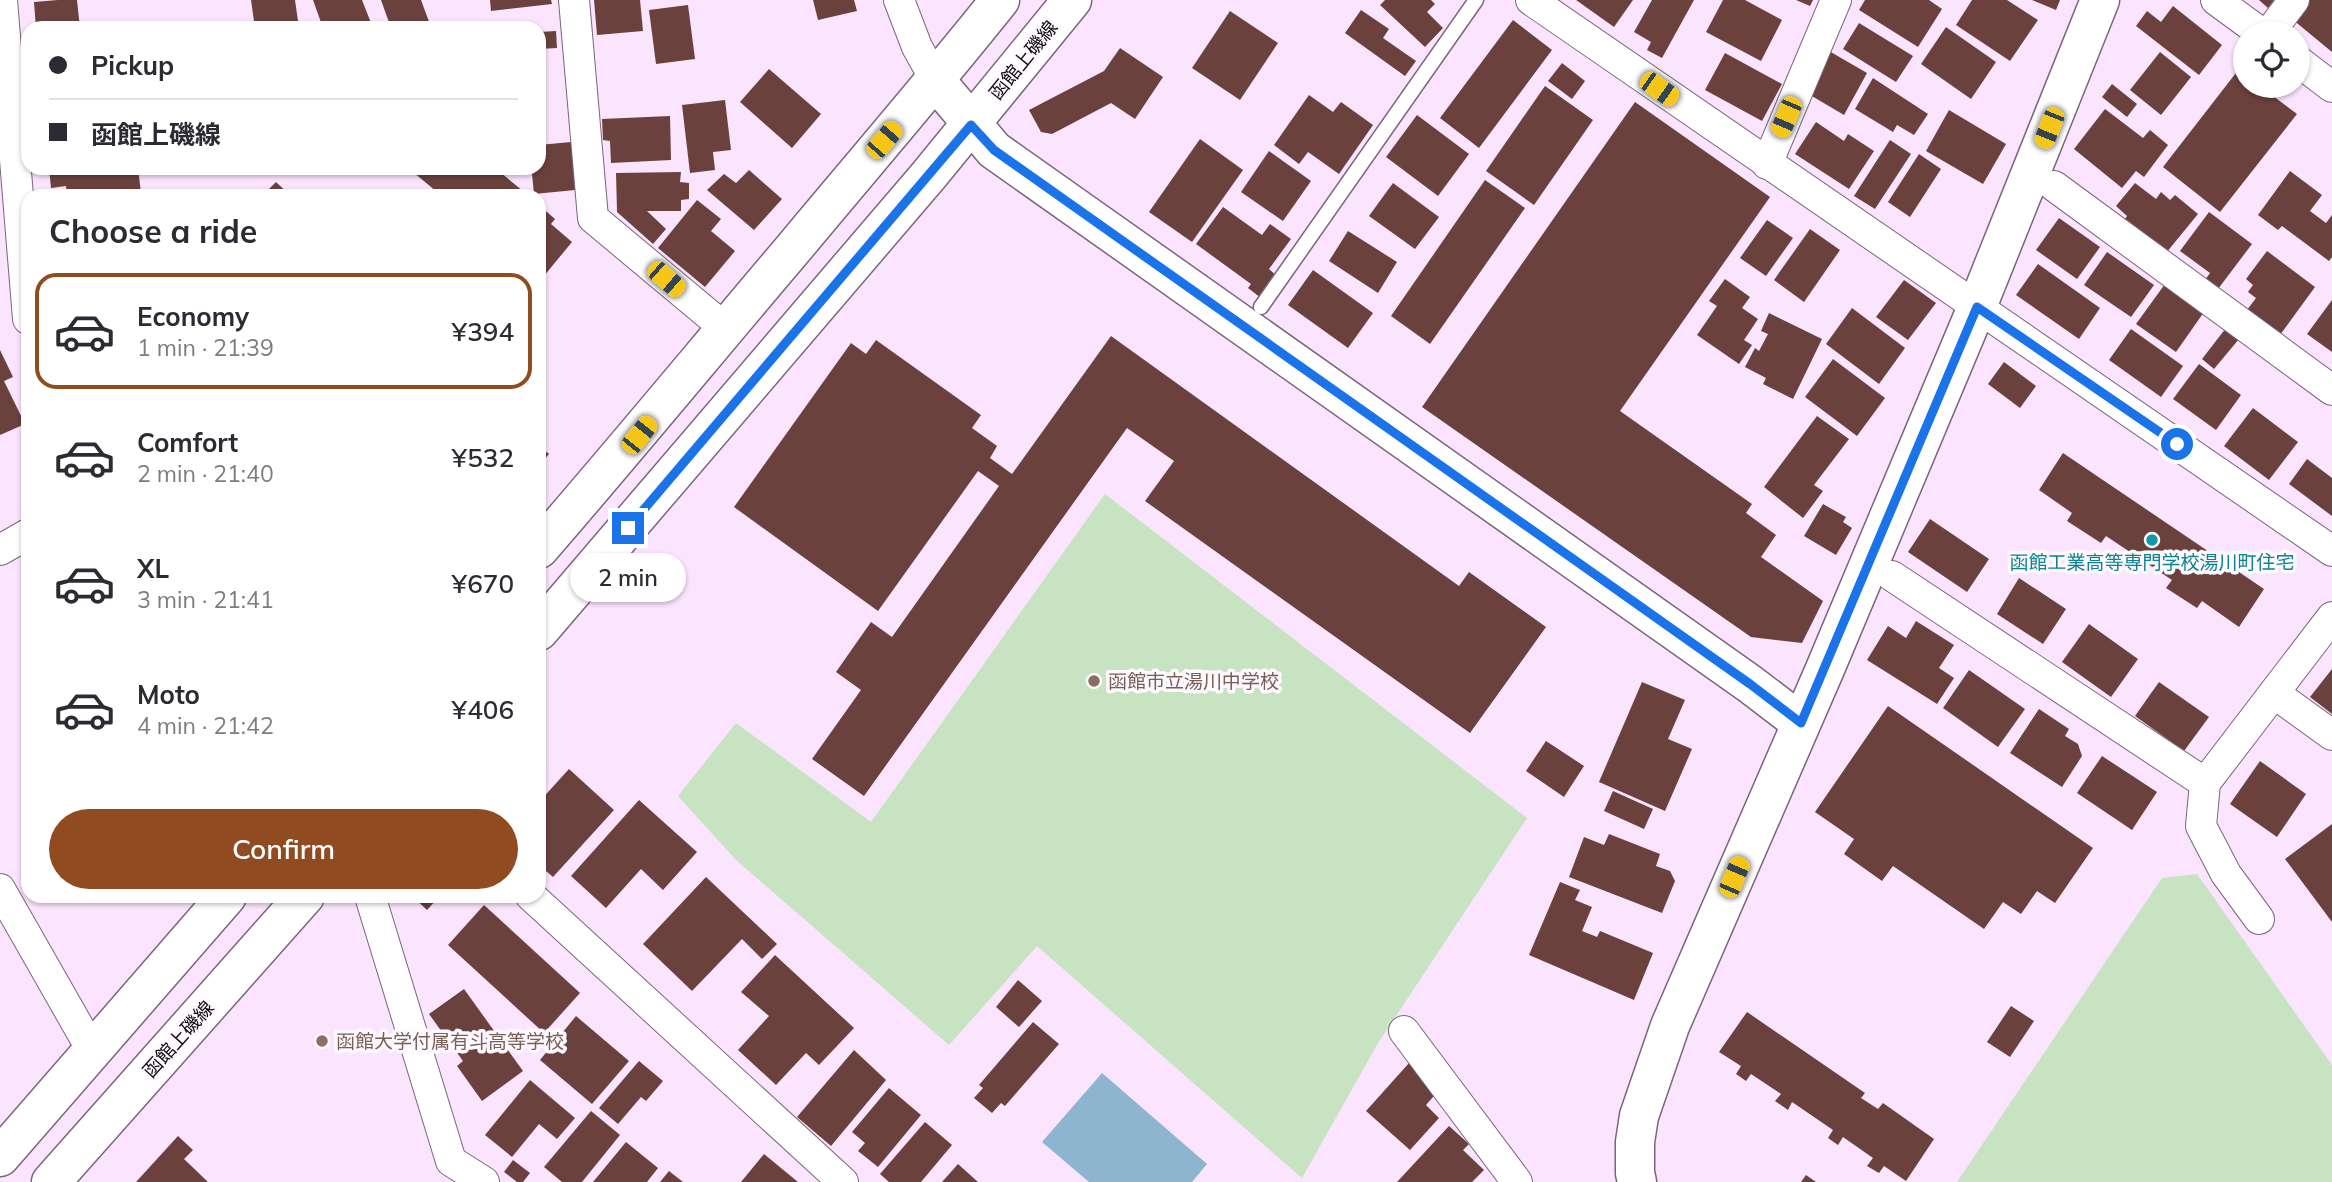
<!DOCTYPE html>
<html lang="en">
<head>
<meta charset="utf-8">
<style>
	:root { --surface:#fff; --page:#f7f7f7; --text:#2b2b33; --muted:#7c7c81; --line:#e1e1e2; --accent:#904b20 }
	body { margin:0; font-family:Mulish,"Noto Sans JP",sans-serif; background:var(--page); color:var(--text); height:100vh; display:flex; flex-direction:column; font-size:26px; white-space:nowrap }
	* { box-sizing:border-box; margin:0 }
	p { font-size:23px; color:var(--muted) }
	.icon { flex:none; width:38px; height:38px; fill:none; stroke:currentColor; stroke-width:2; stroke-linecap:round; stroke-linejoin:round }
	.map { position:relative; flex:1; overflow:hidden }
	.side { position:absolute; left:21px; top:189px; width:525px; height:714px; display:flex; flex-direction:column; background:var(--surface); border-radius:21px; box-shadow:0 2px 5px #0004 }
	.side>* { flex:none }
	.banner { position:absolute; left:21px; top:21px; width:525px; height:154px; border-radius:21px; box-shadow:0 2px 5px #0004; display:grid; align-content:center; height:154px; padding:0 28px; background:var(--surface) }
	.controls { position:absolute; left:2233px; top:21px; display:grid; gap:14px }
	.controls a { display:grid; place-items:center; width:77px; height:77px; border-radius:50%; background:var(--surface); box-shadow:0 2px 5px #0004; font-size:35px }
	.end { position:absolute; width:32px; height:32px; margin:-16px; border:9px solid #1a73e8; background:#fff; box-shadow:0 0 0 4px #fff }
	.from { border-radius:50% }
	.bubble { position:absolute; height:49px; border-radius:24px; background:var(--surface); box-shadow:0 2px 5px #0004; font-size:23px; font-weight:600; line-height:49px; text-align:center }
	.car { position:absolute; width:21px; height:42px; margin:-21px -10px; border-radius:9px; box-shadow:0 0 5px 2px #0007; background:linear-gradient(#f5c518 24%,#345 0 40%,#f5c518 0 76%,#345 0 86%,#f5c518 0) }
	.banner b { display:flex; align-items:center; gap:24px; height:66px; font-size:26px }
	.banner b+b { border-top:2px solid var(--line) }
	.banner i { width:18px; height:18px; background:var(--text) }
	ul { padding:0; list-style:none }
	li { display:flex; align-items:center; gap:21px; height:116px; margin:0 14px 10px; padding:0 14px; border:4px solid transparent; border-radius:21px }
	li div { flex:1 }
	li b { display:block; font-size:26px }
	li em { font-style:normal; font-weight:600 }
	li.selected { border-color:var(--accent) }
	li>.icon { width:63px; height:63px; stroke-width:1.5 }
	h2 { padding:0 28px; font-size:32px; line-height:84px }
	.primary-button { display:flex; gap:14px; margin-top:auto; padding:14px 28px }
	.primary-button a { flex:1; height:80px; border-radius:42px; background:var(--accent); color:#fff; font-size:28px; font-weight:600; line-height:80px; text-align:center }
	.map>svg:first-child { display:block }
</style>
</head>
<body>
<div class="map">
<svg width="2332" height="1182" viewBox="0 0 2332 1182">
	<rect width="100%" height="100%" fill="#fbe4fd"/>
	<!-- green -->
	<g fill="#c7e3c2">
		<polygon points="1105,494 1527,818 1378,1043 1302,1178 1037,946 949,1045 736,860 678,796 736,723 871,822"/>
		<polygon points="2197,874 2332,1065 2332,1182 1957,1182 2162,878"/>
	</g>
	<!-- water -->
	<polygon fill="#8db5d0" points="1102,1073 1207,1164 1192,1182 1089,1182 1042,1142"/>
	<!-- building -->
	<g fill="#6a413d">
		<polygon points="58,0 77,0 80,28 36,28 34,2"/>
		<polygon points="251,0 295,0 299,28 255,28"/>
		<polygon points="313,0 362,0 373,28 323,28"/>
		<polygon points="381,0 421,0 431,27 391,28"/>
		<polygon points="490,0 551,0 552,4 491,11"/>
		<polygon points="594,0 640,0 643,31 597,35"/>
		<polygon points="813,0 854,0 857,11 818,20"/>
		<polygon points="1385,0 1431,0 1435,4 1427,12 1443,28 1425,47 1380,5"/>
		<polygon points="1576,0 1633,0 1614,27"/>
		<polygon points="1652,0 1694,0 1662,58 1647,50 1651,42 1634,32"/>
		<polygon points="1723,0 1745,0 1782,20 1761,61 1706,32"/>
		<polygon points="1796,0 1813,0 1810,6"/>
		<polygon points="1865,0 1929,0 1942,9 1918,47 1859,10"/>
		<polygon points="1972,0 2007,0 2038,20 2010,61 1956,25"/>
		<polygon points="2032,0 2060,0 2056,10"/>
		<polygon points="2259,0 2274,0 2268,8"/>
		<polygon points="2308,0 2332,0 2332,52 2292,19"/>
		<polygon points="688,5 695,59 656,64 649,10"/>
		<polygon points="2173,6 2222,45 2199,75 2136,26 2147,11 2161,22"/>
		<polygon points="1361,10 1389,29 1383,38 1416,61 1405,76 1345,33"/>
		<polygon points="1230,11 1278,43 1240,100 1192,68"/>
		<polygon points="1513,20 1552,50 1479,148 1440,118"/>
		<polygon points="1859,23 1913,56 1896,82 1843,49"/>
		<polygon points="1946,27 1996,62 1971,99 1921,64"/>
		<polygon points="556,31 557,48 539,49 539,32"/>
		<polygon points="1120,48 1163,77 1135,119 1111,103 1052,134 1041,132 1029,110 1104,71"/>
		<polygon points="1829,51 1867,73 1844,115 1805,92"/>
		<polygon points="2160,52 2191,77 2161,115 2130,90"/>
		<polygon points="1725,53 1782,84 1762,121 1705,90"/>
		<polygon points="1562,63 1585,81 1572,99 1548,81"/>
		<polygon points="769,69 821,114 792,148 740,102"/>
		<polygon points="2239,69 2245,74 2245,86 2260,86 2297,114 2220,212 2163,167"/>
		<polygon points="1873,78 1928,114 1914,135 1897,125 1893,132 1855,109"/>
		<polygon points="2112,84 2137,104 2127,117 2102,97"/>
		<polygon points="1545,86 1593,120 1534,205 1486,171"/>
		<polygon points="1309,95 1333,112 1341,102 1373,125 1339,174 1308,152 1299,164 1274,145"/>
		<polygon points="725,100 731,150 713,152 715,170 690,173 682,105"/>
		<polygon points="1635,102 1770,197 1620,411 1752,504 1746,513 1776,535 1761,557 1823,601 1802,643 1751,637 1422,407"/>
		<polygon points="2105,109 2143,138 2150,130 2168,145 2144,177 2136,171 2122,188 2074,149"/>
		<polygon points="1949,110 2006,144 1983,184 1926,151"/>
		<polygon points="1417,115 1469,154 1438,196 1386,157"/>
		<polygon points="670,116 671,160 611,163 610,141 603,140 602,119"/>
		<polygon points="1816,122 1844,141 1848,134 1874,151 1849,189 1795,154"/>
		<polygon points="1200,139 1243,170 1192,242 1149,212"/>
		<polygon points="1890,140 1911,154 1875,209 1854,196"/>
		<polygon points="571,142 575,190 534,194 532,174 517,175 517,168 539,168 539,145"/>
		<polygon points="1269,151 1311,181 1283,221 1241,192"/>
		<polygon points="1919,154 1941,169 1910,217 1888,202"/>
		<polygon points="49,168 138,168 141,193 106,196 67,196 66,186 51,188"/>
		<polygon points="408,168 495,168 529,196 442,196"/>
		<polygon points="749,170 782,199 754,230 707,190 724,174 736,183"/>
		<polygon points="2290,171 2322,195 2310,211 2326,223 2332,215 2332,257 2329,261 2282,226 2278,230 2258,215"/>
		<polygon points="681,172 680,182 689,183 689,199 681,200 681,211 647,211 666,229 653,244 617,212 616,173"/>
		<polygon points="1485,180 1525,208 1430,344 1391,316"/>
		<polygon points="276,182 291,196 262,196"/>
		<polygon points="1393,183 1439,217 1415,249 1369,216"/>
		<polygon points="2135,183 2156,199 2161,192 2170,200 2175,195 2198,214 2166,253 2125,219 2127,216 2116,206"/>
		<polygon points="697,200 721,219 711,231 735,251 705,287 658,248"/>
		<polygon points="539,205 555,219 551,224 572,242 539,282"/>
		<polygon points="1223,207 1262,235 1270,224 1291,239 1269,269 1277,276 1261,298 1248,288 1251,284 1196,244"/>
		<polygon points="2209,212 2252,244 2218,289 2205,280 2210,273 2180,251"/>
		<polygon points="2059,218 2100,247 2077,279 2036,250"/>
		<polygon points="1767,220 1793,238 1766,276 1740,258"/>
		<polygon points="1810,229 1840,250 1804,302 1774,280"/>
		<polygon points="1348,231 1397,262 1378,293 1329,261"/>
		<polygon points="2267,251 2315,287 2280,335 2247,310 2256,298 2248,292 2253,285 2246,279"/>
		<polygon points="2107,252 2154,285 2131,317 2084,285"/>
		<polygon points="2038,264 2100,308 2079,339 2016,295"/>
		<polygon points="1313,270 1373,313 1348,348 1288,305"/>
		<polygon points="1725,279 1750,297 1742,308 1758,319 1744,340 1752,345 1739,364 1697,335 1717,306 1709,301"/>
		<polygon points="1904,280 1936,303 1908,340 1876,317"/>
		<polygon points="2165,284 2204,312 2176,352 2136,324"/>
		<polygon points="2332,300 2332,352 2307,334"/>
		<polygon points="1852,308 1905,348 1879,384 1826,344"/>
		<polygon points="1769,313 1822,339 1793,399 1763,384 1766,378 1745,367 1755,348 1759,351 1768,334 1761,331"/>
		<polygon points="2226,328 2239,339 2214,369 2202,359"/>
		<polygon points="2131,329 2183,366 2161,397 2109,360"/>
		<polygon points="1111,336 1459,586 1469,572 1546,627 1470,733 1145,501 1174,461 1127,428 864,796 812,759 861,690 836,672 871,622 892,637 999,486 978,471 878,611 734,507 851,343 866,354 876,340 981,415 972,428 997,446 990,458 1012,474"/>
		<polygon points="0,350 13,377 4,381 25,424 0,435"/>
		<polygon points="1833,359 1885,398 1857,436 1805,397"/>
		<polygon points="2004,362 2036,386 2020,408 1988,384"/>
		<polygon points="2199,364 2241,395 2216,430 2173,399"/>
		<polygon points="2253,408 2298,442 2269,480 2224,446"/>
		<polygon points="1817,416 1849,439 1814,485 1823,491 1803,518 1764,487"/>
		<polygon points="539,446 549,454 539,466"/>
		<polygon points="2063,453 2264,589 2239,627 2202,601 2197,608 2166,588 2172,580 2106,536 2101,543 2067,521 2072,513 2039,490"/>
		<polygon points="2307,459 2332,478 2332,516 2289,484"/>
		<polygon points="1823,504 1846,517 1843,522 1852,528 1836,555 1804,536"/>
		<polygon points="1930,519 1989,559 1967,592 1908,552"/>
		<polygon points="2019,578 2066,609 2043,644 1997,614"/>
		<polygon points="1916,621 1954,645 1939,668 1954,678 1937,704 1867,660 1888,626 1906,638"/>
		<polygon points="2089,624 2138,659 2111,697 2062,662"/>
		<polygon points="2332,669 2332,714 2310,697"/>
		<polygon points="1969,670 2025,709 1998,747 1943,708"/>
		<polygon points="1642,682 1685,700 1668,739 1692,749 1665,811 1599,782"/>
		<polygon points="2159,682 2209,717 2184,751 2135,716"/>
		<polygon points="1888,706 2093,848 2055,903 2037,891 2021,914 2003,902 1984,929 1893,866 1882,881 1844,854 1854,839 1815,812"/>
		<polygon points="2039,709 2069,729 2065,736 2078,744 2082,756 2062,787 2010,753"/>
		<polygon points="1546,741 1584,766 1564,797 1526,771"/>
		<polygon points="2102,756 2157,792 2132,830 2077,793"/>
		<polygon points="2260,761 2306,794 2277,837 2230,804"/>
		<polygon points="569,769 614,810 553,877 539,865 539,802"/>
		<polygon points="1613,791 1653,809 1644,829 1604,811"/>
		<polygon points="639,800 697,852 663,890 641,869 606,908 571,876"/>
		<polygon points="2332,824 2332,922 2285,859"/>
		<polygon points="1609,834 1660,854 1656,866 1670,871 1675,881 1662,913 1569,877 1584,837 1604,845"/>
		<polygon points="706,877 777,944 762,959 742,939 692,991 643,944"/>
		<polygon points="1560,882 1580,890 1575,900 1592,907 1582,931 1597,937 1600,931 1653,953 1634,1000 1529,955"/>
		<polygon points="412,896 440,896 427,910"/>
		<polygon points="484,905 580,993 544,1033 448,945"/>
		<polygon points="775,955 854,1028 819,1065 806,1053 776,1085 738,1050 769,1016 741,992"/>
		<polygon points="1018,980 1042,1001 1019,1027 996,1007"/>
		<polygon points="464,989 523,1071 482,1101 457,1066 463,1061 429,1014"/>
		<polygon points="2011,1006 2034,1021 2010,1057 1987,1042"/>
		<polygon points="1747,1012 1865,1093 1861,1098 1878,1109 1883,1103 1934,1139 1906,1181 1884,1166 1879,1173 1867,1166 1873,1158 1843,1137 1838,1145 1828,1138 1833,1130 1792,1102 1788,1110 1775,1101 1781,1094 1751,1074 1746,1081 1736,1074 1741,1066 1719,1052"/>
		<polygon points="576,1016 629,1061 592,1104 540,1060"/>
		<polygon points="1033,1022 1059,1044 1005,1106 1001,1103 992,1113 974,1098 983,1088 979,1085"/>
		<polygon points="854,1050 886,1080 831,1146 797,1117"/>
		<polygon points="639,1061 663,1081 646,1101 641,1097 618,1124 599,1108"/>
		<polygon points="1409,1063 1439,1090 1426,1105 1439,1118 1410,1150 1366,1111"/>
		<polygon points="530,1080 575,1118 557,1139 539,1124 512,1157 485,1135"/>
		<polygon points="889,1088 921,1115 878,1167 858,1151 865,1143 852,1132"/>
		<polygon points="591,1111 620,1135 582,1182 562,1182 544,1167"/>
		<polygon points="925,1122 952,1145 921,1182 889,1182 880,1174"/>
		<polygon points="1449,1126 1469,1144 1463,1150 1484,1170 1472,1182 1397,1182"/>
		<polygon points="178,1136 193,1150 184,1159 208,1182 136,1182"/>
		<polygon points="626,1142 658,1168 647,1182 593,1182"/>
		<polygon points="764,1154 798,1182 741,1182"/>
		<polygon points="513,1160 530,1173 523,1182 517,1182 504,1172"/>
		<polygon points="958,1164 978,1182 942,1182"/>
		<polygon points="669,1171 683,1182 660,1182"/>
		<polygon points="1806,1175 1816,1182 1801,1182"/>
	</g>
	<g fill="none" stroke-linecap="round" stroke-linejoin="round">
		<defs>
			<polyline id="lane" points="1261,307 1476,0"/>
			<g id="street">
				<polyline points="2,0 28,319"/>
				<polyline points="574,0 593,218 726,329"/>
				<polyline points="899,0 917,47 936,81"/>
				<polyline points="1531,0 2332,551"/>
				<polyline points="2216,0 2261,33"/>
				<polyline points="2269,33 2294,0"/>
				<polyline points="2298,61 2332,87"/>
				<polyline points="1767,164 1836,0"/>
				<polyline points="2054,186 2332,390"/>
				<polyline points="0,550 28,534"/>
				<polyline points="1892,576 2205,783"/>
				<polyline points="2274,693 2332,735"/>
				<polyline points="0,889 93,1052"/>
				<polyline points="370,896 451,1161 484,1182"/>
				<polyline points="531,896 843,1182"/>
				<polyline points="2259,919 2226,874 2201,826 2205,783 2332,617"/>
				<polyline points="1404,1031 1517,1182"/>
			</g>
			<g id="secondary">
				<polyline points="936,81 994,150 1750,684 1801,723"/>
				<polyline points="1637,1182 1635,1173 1635,1142 1639,1116 1670,1026 1825,669 1977,307 2100,0"/>
			</g>
			<g id="primary">
				<path d="M539,549C625,450 708,349 793,249C862,166 933,84 1000,0"/>
				<polyline points="539,631 929,175 1072,0"/>
				<polyline points="0,1157 227,896"/>
				<polyline points="51,1182 305,896"/>
			</g>
		</defs>
		<!-- lane casing -->
		<use href="#lane" stroke="#7a667c" stroke-width="17"/>
		<!-- street casing -->
		<use href="#street" stroke="#7a667c" stroke-width="32"/>
		<!-- secondary casing -->
		<use href="#secondary" stroke="#7a667c" stroke-width="41"/>
		<!-- primary casing -->
		<use href="#primary" stroke="#7a667c" stroke-width="41"/>
		<!-- lane -->
		<use href="#lane" stroke="#fff" stroke-width="14"/>
		<!-- street -->
		<use href="#street" stroke="#fff" stroke-width="30"/>
		<!-- secondary -->
		<use href="#secondary" stroke="#fff" stroke-width="38"/>
		<!-- primary -->
		<use href="#primary" stroke="#fff" stroke-width="38"/>
	</g>
	<g fill="none" stroke-linecap="round" stroke-linejoin="round">
		<!-- route -->
		<polyline stroke="#1a73e8" stroke-width="9" points="628,528 971,125 994,150 1750,684 1801,723 1977,307 2177,444"/>
	</g>
	<!-- markers -->
	<circle fill="#0f9aa8" stroke="#fdf9fe" stroke-width="2.5" cx="2152" cy="540" r="7"/>
	<g fill="#8d6e63" stroke="#fdf9fe" stroke-width="2.5">
		<circle cx="1094" cy="681" r="7"/>
		<circle cx="322" cy="1041" r="7"/>
	</g>
	<g text-anchor="middle" stroke-width="7" stroke-linejoin="round" paint-order="stroke">
		<!-- street labels -->
		<g font-size="19" fill="#100911" stroke="#fdf9fe">
			<text transform="translate(1023 60) rotate(-51)" y="7">函館上磯線</text>
			<text transform="translate(178 1039) rotate(-48)" y="7">函館上磯線</text>
		</g>
		<!-- culture labels -->
		<g font-size="19" fill="#0d838f" stroke="#fdf9fe">
			<text x="2152" y="569">函館工業高等専門学校湯川町住宅</text>
		</g>
		<!-- education labels -->
		<g font-size="19" fill="#785e54" stroke="#fdf9fe" text-anchor="start">
			<text x="1108" y="688">函館市立湯川中学校</text>
			<text x="336" y="1048">函館大学付属有斗高等学校</text>
		</g>
	</g>
</svg>
<div class="controls">
<a><svg class="icon" aria-label="locate" viewBox="0 0 24 24"><circle cx="12" cy="12" r="6"/><path d="M12 2v4M12 18v4M2 12h4M18 12h4"/></svg></a>
</div>
<i class="end from" style="left:2177px;top:444px"></i>
<i class="end" style="left:628px;top:528px"></i>
<div class="bubble" style="left:570px;top:553px;width:116px">2 min</div>
<i class="car" style="left:1659px;top:89px;rotate:125deg"></i>
<i class="car" style="left:1786px;top:117px;rotate:203deg"></i>
<i class="car" style="left:2049px;top:128px;rotate:202deg"></i>
<i class="car" style="left:884px;top:140px;rotate:41deg"></i>
<i class="car" style="left:666px;top:279px;rotate:131deg"></i>
<i class="car" style="left:639px;top:435px;rotate:39deg"></i>
<i class="car" style="left:1734px;top:877px;rotate:23deg"></i>
<div class="banner">
<b><i class="from"></i>Pickup</b>
<b><i></i>函館上磯線</b>
</div>
<section class="side">
<h2>Choose a ride</h2>
<ul>
<li class="selected"><svg class="icon" aria-label="car" viewBox="0 0 24 24"><path d="M5 17H2v-5l4-1 3-4h7l3 4 3 1v5h-3M9 17h6M6 11h13"/><circle cx="7" cy="17" r="2"/><circle cx="17" cy="17" r="2"/></svg><div><b>Economy</b><p>1 min · 21:39</p></div><em>¥394</em></li>
<li><svg class="icon" aria-label="car" viewBox="0 0 24 24"><path d="M5 17H2v-5l4-1 3-4h7l3 4 3 1v5h-3M9 17h6M6 11h13"/><circle cx="7" cy="17" r="2"/><circle cx="17" cy="17" r="2"/></svg><div><b>Comfort</b><p>2 min · 21:40</p></div><em>¥532</em></li>
<li><svg class="icon" aria-label="car" viewBox="0 0 24 24"><path d="M5 17H2v-5l4-1 3-4h7l3 4 3 1v5h-3M9 17h6M6 11h13"/><circle cx="7" cy="17" r="2"/><circle cx="17" cy="17" r="2"/></svg><div><b>XL</b><p>3 min · 21:41</p></div><em>¥670</em></li>
<li><svg class="icon" aria-label="car" viewBox="0 0 24 24"><path d="M5 17H2v-5l4-1 3-4h7l3 4 3 1v5h-3M9 17h6M6 11h13"/><circle cx="7" cy="17" r="2"/><circle cx="17" cy="17" r="2"/></svg><div><b>Moto</b><p>4 min · 21:42</p></div><em>¥406</em></li>
</ul>
<div class="primary-button"><a>Confirm</a></div>
</section>
</div>
</body>
</html>
